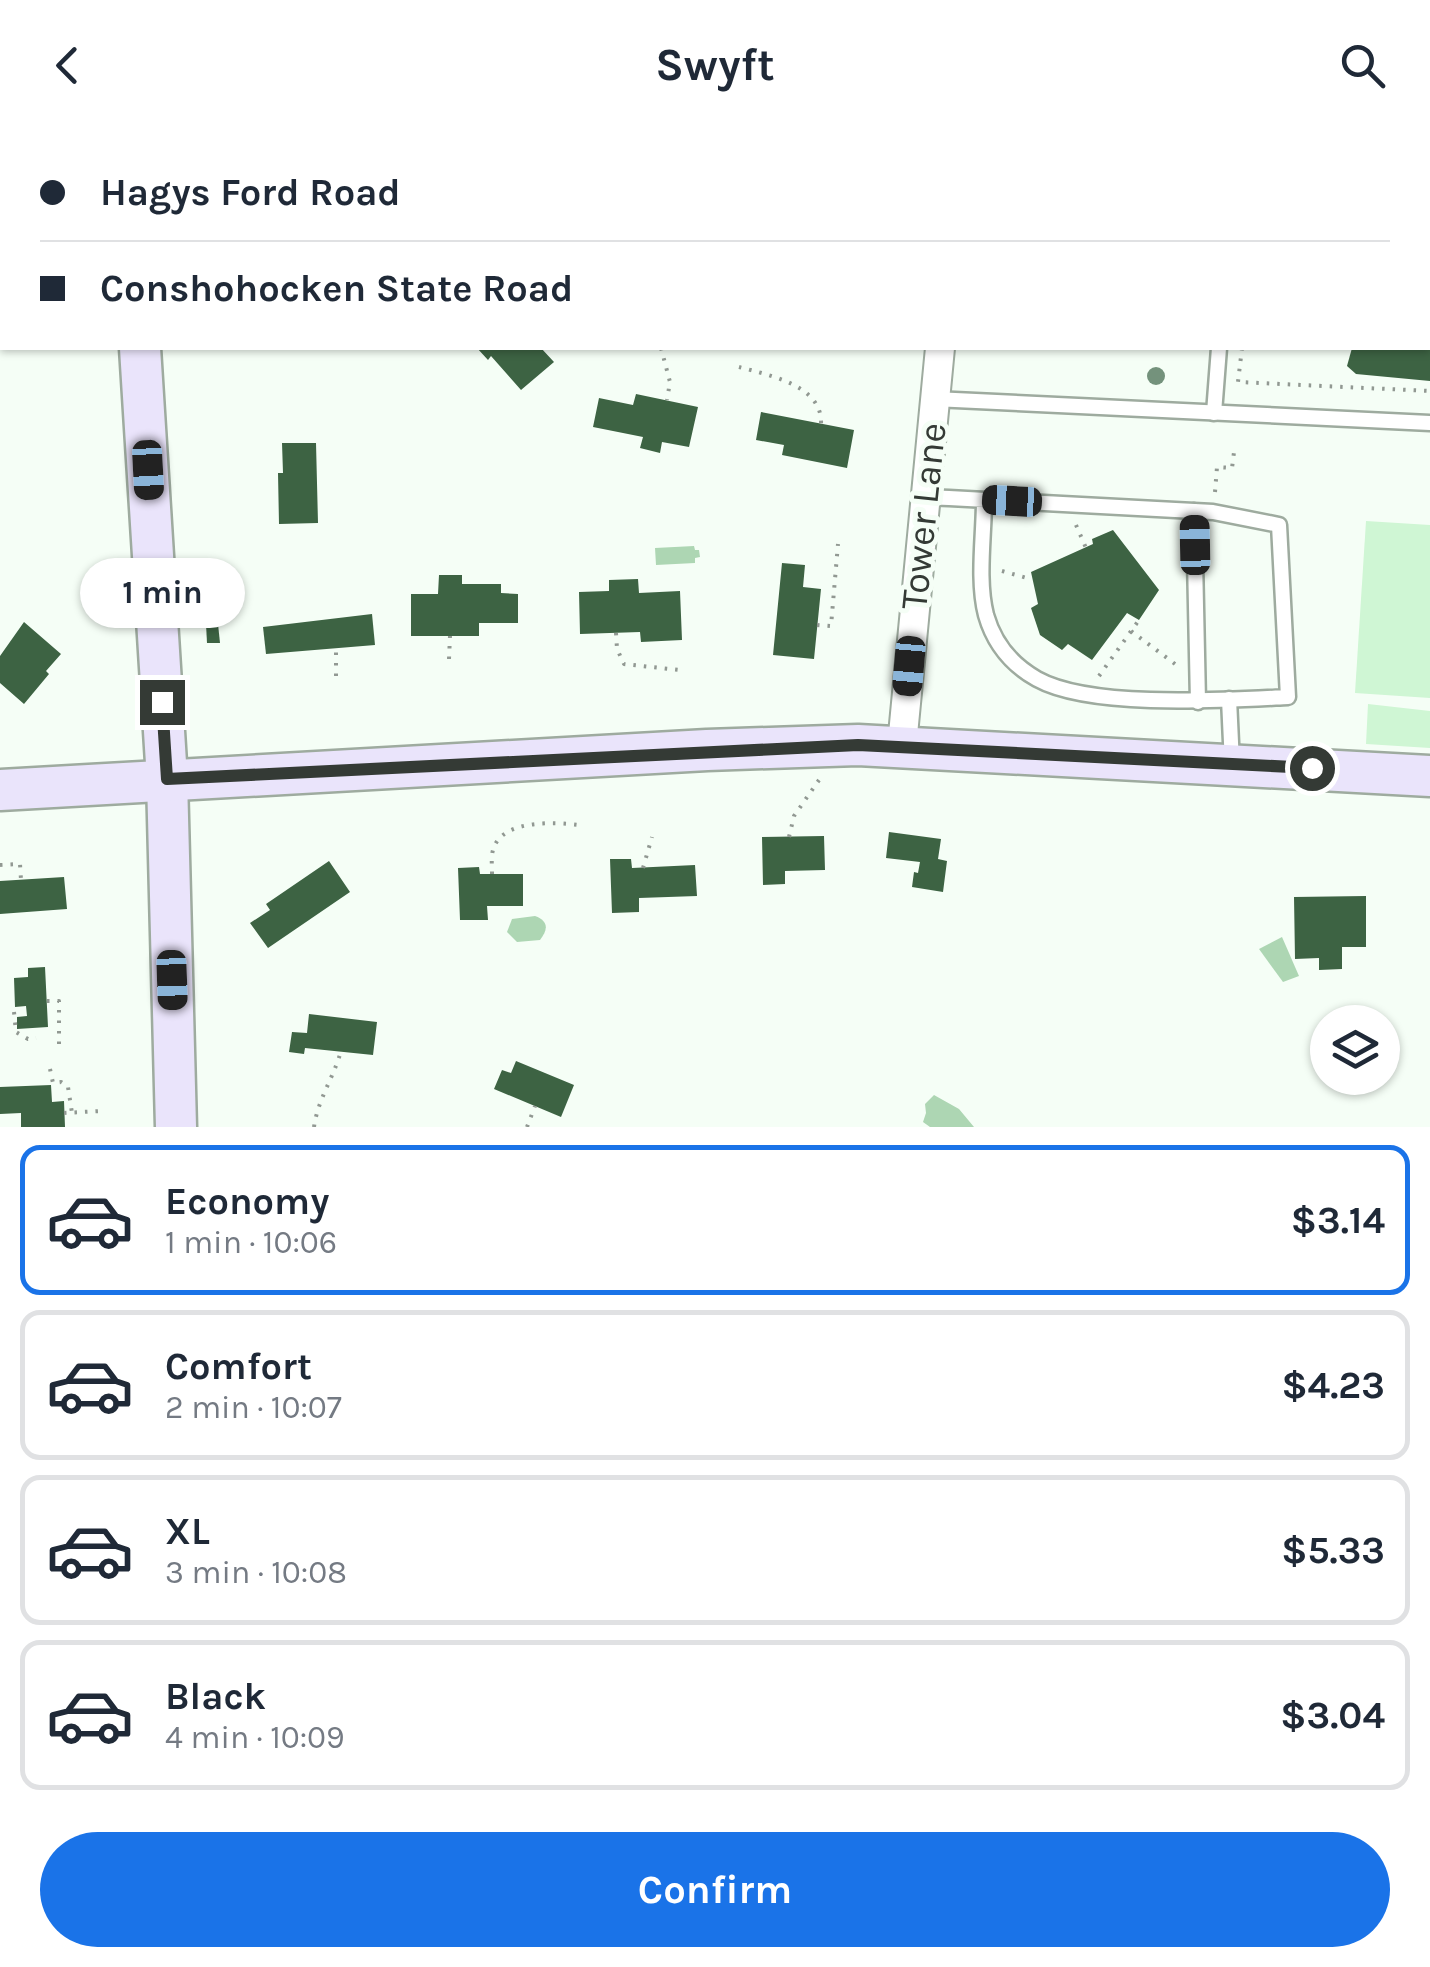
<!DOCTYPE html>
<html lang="en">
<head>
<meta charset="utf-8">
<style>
	:root { --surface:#fff; --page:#f2f2f3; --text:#1f2937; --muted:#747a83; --line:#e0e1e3; --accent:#1a73e8 }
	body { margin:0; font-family:Karla,sans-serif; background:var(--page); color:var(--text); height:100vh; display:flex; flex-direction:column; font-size:38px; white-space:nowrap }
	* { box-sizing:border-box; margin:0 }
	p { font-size:32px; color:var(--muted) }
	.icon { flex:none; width:55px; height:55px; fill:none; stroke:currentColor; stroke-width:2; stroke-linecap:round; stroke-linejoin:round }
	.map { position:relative; height:997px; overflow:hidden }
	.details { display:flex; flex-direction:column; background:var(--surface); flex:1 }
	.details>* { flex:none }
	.hud { position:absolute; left:0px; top:0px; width:1430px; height:220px; box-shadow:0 2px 8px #0004; display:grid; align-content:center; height:220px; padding:0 40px; background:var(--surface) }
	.controls { position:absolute; left:1310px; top:875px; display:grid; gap:20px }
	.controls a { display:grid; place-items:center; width:90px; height:90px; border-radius:50%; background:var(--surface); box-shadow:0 2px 8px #0004; font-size:50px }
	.end { position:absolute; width:45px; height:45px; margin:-22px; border:12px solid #343a35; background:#fff; box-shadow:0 0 0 5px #fff }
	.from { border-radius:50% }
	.bubble { position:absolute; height:70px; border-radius:35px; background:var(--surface); box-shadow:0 2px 8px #0004; font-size:32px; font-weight:700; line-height:70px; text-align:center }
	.car { position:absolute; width:30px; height:60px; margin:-30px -15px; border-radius:12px; box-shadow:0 0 8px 2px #0007; background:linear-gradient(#222 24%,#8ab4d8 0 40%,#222 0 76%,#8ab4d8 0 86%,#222 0) }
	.hud b { display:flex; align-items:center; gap:35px; height:95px; font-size:38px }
	.hud b+b { border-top:2px solid var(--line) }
	.hud i { width:25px; height:25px; background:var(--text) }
	ul { padding:18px 0 0; list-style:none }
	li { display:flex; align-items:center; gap:30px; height:150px; margin:0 20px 15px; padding:0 20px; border:5px solid var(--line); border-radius:20px }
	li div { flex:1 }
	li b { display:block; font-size:38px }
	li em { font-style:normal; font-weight:700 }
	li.selected { border-color:var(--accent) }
	li>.icon { width:90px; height:90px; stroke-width:1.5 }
	.cta { display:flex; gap:20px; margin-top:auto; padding:20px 40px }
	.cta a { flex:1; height:115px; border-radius:60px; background:var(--accent); color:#fff; font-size:40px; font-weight:700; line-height:115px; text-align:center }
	header { display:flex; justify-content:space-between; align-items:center; height:130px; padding:0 40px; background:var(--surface); font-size:45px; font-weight:700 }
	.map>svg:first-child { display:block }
</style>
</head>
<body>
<header><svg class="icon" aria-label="back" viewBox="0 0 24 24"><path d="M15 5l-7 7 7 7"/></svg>Swyft<svg class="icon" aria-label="search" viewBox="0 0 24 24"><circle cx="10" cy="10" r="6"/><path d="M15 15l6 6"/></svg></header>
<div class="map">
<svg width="1430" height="997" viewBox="0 0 1430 997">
	<rect width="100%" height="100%" fill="#f5fef6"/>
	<!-- green -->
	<g fill="#cff6d4">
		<polygon points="1366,391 1430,395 1430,568 1355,563"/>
		<polygon points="1368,574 1430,581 1430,618 1366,614"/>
	</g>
	<!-- water -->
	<g fill="#add6b3">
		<polygon points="694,416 695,420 699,420 700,427 695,428 695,433 656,435 655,418"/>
		<path d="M535,786C549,791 548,800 540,810L517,812L507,802L512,789Z"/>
		<polygon points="1282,807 1299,846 1283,852 1259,819"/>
		<polygon points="934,965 959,979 974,997 930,997 923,992 926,983 925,974"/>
	</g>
	<!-- building -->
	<g fill="#3d6343">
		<polygon points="477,218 541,218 554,232 521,260 491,226 488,230"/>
		<polygon points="1352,218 1430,218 1430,251 1356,244 1347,236"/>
		<polygon points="636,264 698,277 689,317 662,312 660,323 640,318 643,307 593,297 599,268 633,275"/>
		<polygon points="761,282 854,300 847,338 782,325 784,315 756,310"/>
		<polygon points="282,313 316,313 318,393 279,394 278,343 283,343"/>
		<polygon points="1113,400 1159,460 1139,490 1127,483 1092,530 1068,514 1062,520 1040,505 1031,478 1038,474 1031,442 1093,414 1092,409"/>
		<polygon points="782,433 805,435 803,457 821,459 814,529 773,525"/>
		<polygon points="439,445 462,445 462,454 501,454 501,463 518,464 518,493 479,493 479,506 411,506 411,464 438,464"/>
		<polygon points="638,449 639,463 680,461 682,510 641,512 640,502 580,504 579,462 609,461 609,450"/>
		<polygon points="372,484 375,515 266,524 263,497"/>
		<polygon points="24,492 61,524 46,541 49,544 24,574 0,553 0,526"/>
		<polygon points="206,494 218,494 220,513 207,513"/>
		<polygon points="889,702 941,709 938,729 947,731 943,762 912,757 914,742 918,743 920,732 886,728"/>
		<polygon points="824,706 825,740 785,741 785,754 763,755 762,707"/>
		<polygon points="610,729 631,729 632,738 695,735 697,766 639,768 639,782 612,783"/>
		<polygon points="329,731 350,762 268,818 250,793 270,780 266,774"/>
		<polygon points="479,737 480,744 523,744 523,776 487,776 488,790 460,790 458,738"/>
		<polygon points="64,747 67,779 0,784 0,751"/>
		<polygon points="1366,766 1366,817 1342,817 1342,839 1319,840 1319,828 1295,829 1294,767"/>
		<polygon points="45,837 48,897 17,899 17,887 27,886 26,876 15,877 14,848 28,847 28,838"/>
		<polygon points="309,884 377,892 373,925 305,918 304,924 289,922 292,902 307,903"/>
		<polygon points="516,931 574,955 561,987 494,959 502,940 511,943"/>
		<polygon points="51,955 52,972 64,971 65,997 21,997 21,983 0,984 0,957"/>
	</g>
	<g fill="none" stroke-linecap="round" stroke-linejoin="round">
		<defs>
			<g id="lane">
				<polyline points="1245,0 1246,2"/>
				<polyline points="1374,2 1375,0"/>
				<polyline points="934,269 1430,293"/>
				<polyline points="1214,283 1219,218"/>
				<path d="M924,367L949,368L1213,382L1279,395L1288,567C1226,570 1091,579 1037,549C1012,535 994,513 986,485C977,450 984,406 984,370"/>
				<polyline points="1194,381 1198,572"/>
				<polyline points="1229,569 1232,634"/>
			</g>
			<g id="street">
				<polyline points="554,2 554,0"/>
				<polyline points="963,2 963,0"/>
				<polyline points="902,615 940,218"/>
			</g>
			<g id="secondary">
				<polyline points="129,0 130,2"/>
				<polyline points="140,218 167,649 176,997"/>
				<polyline points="0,660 707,620 858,615 1430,646"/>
			</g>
		</defs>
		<!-- lane casing -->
		<use href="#lane" stroke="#9eab9f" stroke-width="19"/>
		<!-- street casing -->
		<use href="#street" stroke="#9eab9f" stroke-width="32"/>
		<!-- secondary casing -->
		<use href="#secondary" stroke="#9eab9f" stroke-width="45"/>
		<!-- path -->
		<g stroke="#919892" stroke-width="4" stroke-dasharray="2.5 8" stroke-linecap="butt">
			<polyline points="908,0 908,2"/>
			<polyline points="1206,0 1218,2"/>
			<polyline points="1140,2 1159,0"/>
			<polyline points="661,218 670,252 667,270"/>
			<polyline points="1242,218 1238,252 1430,261"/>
			<path d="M739,237C768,245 823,255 821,294"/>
			<polyline points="1215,362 1217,337 1232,338 1234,322"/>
			<polyline points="1076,395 1086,418"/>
			<polyline points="1002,441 1027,448 1031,446"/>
			<polyline points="817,495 831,496 838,414"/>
			<polyline points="1131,501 1179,537"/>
			<polyline points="616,503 617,519 624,534 679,540"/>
			<polyline points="449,529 450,506"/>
			<polyline points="336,546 336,518"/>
			<polyline points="1099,546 1139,490"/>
			<polyline points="789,707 794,686 819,650"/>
			<polyline points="0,735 20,734 21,750"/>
			<polyline points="643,738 652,707"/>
			<path d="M492,744C492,736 491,727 493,720C501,689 555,692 579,695"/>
			<polyline points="47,871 59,871 59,920"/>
			<polyline points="14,882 16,902 28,909 36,908"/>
			<polyline points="50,939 53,953 61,952 68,957 72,983"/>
			<polyline points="64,983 101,981"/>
			<path d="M314,997C318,969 333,949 341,921"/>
			<polyline points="527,997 535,976"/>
		</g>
		<!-- lane -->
		<use href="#lane" stroke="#fff" stroke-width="14"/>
		<!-- street -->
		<use href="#street" stroke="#fff" stroke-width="28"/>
		<!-- secondary -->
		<use href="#secondary" stroke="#eae4fb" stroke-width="40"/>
	</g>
	<!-- trees -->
	<circle fill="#74927c" cx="1156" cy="246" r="9"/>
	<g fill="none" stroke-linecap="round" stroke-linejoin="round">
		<!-- route -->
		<polyline stroke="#343a35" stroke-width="12" points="162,572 167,649 858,615 1312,638"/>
	</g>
	<g text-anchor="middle" stroke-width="10" stroke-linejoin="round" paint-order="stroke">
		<!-- street labels -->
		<g font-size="38" fill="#343a35" stroke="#f5fef6">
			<text transform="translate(923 386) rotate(-84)" y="13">Tower Lane</text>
		</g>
	</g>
</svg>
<div class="controls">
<a><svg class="icon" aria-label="layers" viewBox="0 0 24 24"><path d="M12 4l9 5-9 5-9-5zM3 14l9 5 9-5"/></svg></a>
</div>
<i class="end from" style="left:1312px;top:638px"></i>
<i class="end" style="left:162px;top:572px"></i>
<div class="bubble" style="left:80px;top:428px;width:165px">1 min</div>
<i class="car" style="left:148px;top:340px;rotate:177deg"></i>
<i class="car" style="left:1012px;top:371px;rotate:273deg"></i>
<i class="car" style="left:1195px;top:415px;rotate:359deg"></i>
<i class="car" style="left:909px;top:536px;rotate:185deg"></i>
<i class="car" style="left:172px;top:850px;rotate:178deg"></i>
<div class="hud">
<b><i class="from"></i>Hagys Ford Road</b>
<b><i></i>Conshohocken State Road</b>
</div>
</div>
<section class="details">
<ul>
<li class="selected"><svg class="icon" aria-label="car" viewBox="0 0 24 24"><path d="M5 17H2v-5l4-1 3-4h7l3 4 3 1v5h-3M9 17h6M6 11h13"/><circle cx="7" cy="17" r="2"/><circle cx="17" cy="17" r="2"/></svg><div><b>Economy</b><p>1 min · 10:06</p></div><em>$3.14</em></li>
<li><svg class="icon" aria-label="car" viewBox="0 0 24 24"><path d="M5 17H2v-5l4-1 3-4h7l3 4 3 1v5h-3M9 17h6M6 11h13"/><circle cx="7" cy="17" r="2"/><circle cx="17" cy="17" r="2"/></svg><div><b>Comfort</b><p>2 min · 10:07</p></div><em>$4.23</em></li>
<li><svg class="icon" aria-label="car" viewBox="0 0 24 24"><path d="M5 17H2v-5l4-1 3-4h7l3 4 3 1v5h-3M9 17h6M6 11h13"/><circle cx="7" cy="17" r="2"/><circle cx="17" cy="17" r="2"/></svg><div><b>XL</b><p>3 min · 10:08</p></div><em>$5.33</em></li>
<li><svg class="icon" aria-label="car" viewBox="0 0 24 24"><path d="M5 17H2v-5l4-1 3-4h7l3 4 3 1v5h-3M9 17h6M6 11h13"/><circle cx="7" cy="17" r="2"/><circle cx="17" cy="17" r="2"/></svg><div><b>Black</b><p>4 min · 10:09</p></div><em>$3.04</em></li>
</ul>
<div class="cta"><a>Confirm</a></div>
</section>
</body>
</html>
